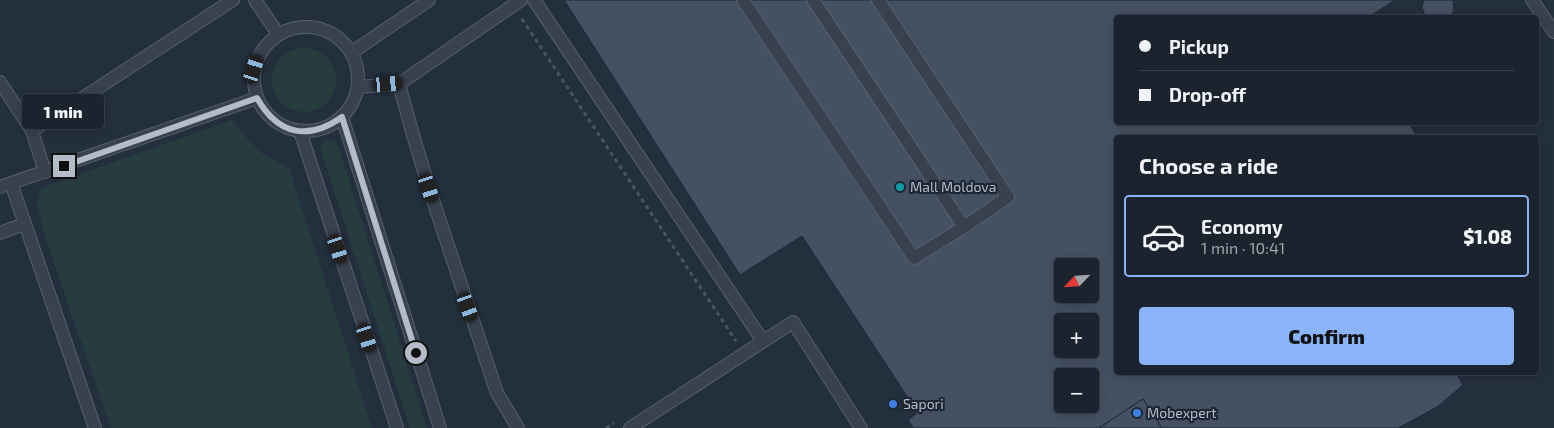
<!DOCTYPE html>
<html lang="en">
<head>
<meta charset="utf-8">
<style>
	:root { --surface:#1b232e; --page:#242b36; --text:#f1f3f6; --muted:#a0a4aa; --line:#39404a; --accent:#8ab4f8 }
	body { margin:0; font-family:"Exo 2",sans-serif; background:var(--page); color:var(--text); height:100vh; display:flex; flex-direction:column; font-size:19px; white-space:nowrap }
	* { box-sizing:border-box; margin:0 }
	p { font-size:16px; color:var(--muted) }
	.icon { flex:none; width:28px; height:28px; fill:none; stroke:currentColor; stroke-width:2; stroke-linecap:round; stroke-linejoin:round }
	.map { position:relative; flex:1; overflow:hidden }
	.details { position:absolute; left:1114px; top:135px; width:425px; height:240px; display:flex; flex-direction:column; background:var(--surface); border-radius:5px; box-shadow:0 2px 12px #0003,0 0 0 1px var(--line) }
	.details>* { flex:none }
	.banner { position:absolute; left:1114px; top:15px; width:425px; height:110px; border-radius:5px; box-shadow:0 2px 12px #0003,0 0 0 1px var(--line); display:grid; align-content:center; height:110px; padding:0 25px; background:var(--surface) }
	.needle { width:32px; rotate:245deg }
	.fabs { position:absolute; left:1054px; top:258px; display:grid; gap:10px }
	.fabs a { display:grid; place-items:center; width:45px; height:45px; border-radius:5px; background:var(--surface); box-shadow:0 2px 12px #0003,0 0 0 1px var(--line); font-size:25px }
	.end { position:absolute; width:22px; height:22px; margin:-11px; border:6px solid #b4bcc9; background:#111; box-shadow:0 0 0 2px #111 }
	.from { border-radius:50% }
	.bubble { position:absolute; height:35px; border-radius:5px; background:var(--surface); box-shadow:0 2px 12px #0003,0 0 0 1px var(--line); font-size:16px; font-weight:800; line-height:35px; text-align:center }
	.car { position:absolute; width:15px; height:30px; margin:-15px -8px; border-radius:6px; box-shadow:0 0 4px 1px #0007; background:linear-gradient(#222 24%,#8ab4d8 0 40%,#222 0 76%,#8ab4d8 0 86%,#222 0) }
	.banner b { display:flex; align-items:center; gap:18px; height:48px; font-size:19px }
	.banner b+b { border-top:1px solid var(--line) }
	.banner i { width:12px; height:12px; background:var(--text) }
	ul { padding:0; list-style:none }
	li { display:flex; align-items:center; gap:15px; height:82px; margin:0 10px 8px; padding:0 15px; border:2px solid transparent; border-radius:5px }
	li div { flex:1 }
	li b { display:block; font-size:19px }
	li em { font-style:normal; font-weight:800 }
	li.selected { border-color:var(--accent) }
	li>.icon { width:45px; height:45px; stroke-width:1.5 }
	h2 { padding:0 25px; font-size:22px; line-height:60px }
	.cta { display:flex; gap:10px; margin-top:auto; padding:10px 25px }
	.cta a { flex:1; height:58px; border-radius:5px; background:var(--accent); color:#111; font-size:20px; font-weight:800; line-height:58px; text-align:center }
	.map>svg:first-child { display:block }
</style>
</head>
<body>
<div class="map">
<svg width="1554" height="428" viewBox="0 0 1554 428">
	<rect width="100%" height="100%" fill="#242f3e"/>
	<!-- grass -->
	<g fill="#263c3f">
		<circle cx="304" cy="80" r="32"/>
		<polygon points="232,120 244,135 263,154 289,168 372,428 111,428 43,231 37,204 41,188"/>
		<polygon points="327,140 332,140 336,142 339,148 427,428 410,428 321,150 322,145"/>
	</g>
	<!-- building -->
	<g fill="#455162" stroke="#1f2835" fill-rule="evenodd">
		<path d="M564,0H1395L1367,18H1116V122H1408L1418,138H1116V372H1456L1463,385L1437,407L1398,428H1162L1143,399L1099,428H913L908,420L917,413L912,404L802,236L740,275ZM1062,266H1090V294H1062ZM1062,321H1090V349H1062ZM1062,376H1090V404H1062Z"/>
		<polygon points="1424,0 1453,0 1454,10 1450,18 1427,18 1424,13 1422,7"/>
		<polygon points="1143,399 1162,428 1099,428"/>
	</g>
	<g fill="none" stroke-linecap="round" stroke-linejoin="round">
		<defs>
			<g id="service">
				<polyline points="255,0 278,34"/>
				<polyline points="534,0 763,341"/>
				<polyline points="743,0 914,258 964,227 1008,197 878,0"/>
				<polyline points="813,0 964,227"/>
				<polyline points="1532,0 1554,32"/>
				<circle cx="306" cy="79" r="52"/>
				<polyline points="351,53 429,0"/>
				<polyline points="0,82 32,131 45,172"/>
				<polyline points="399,84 521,0"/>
				<polyline points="358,87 399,84 413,135 429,188 497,393 518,428"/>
				<polyline points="342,117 440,428"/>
				<polyline points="32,131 233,0"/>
				<polyline points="300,131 397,428"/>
				<polyline points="11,183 95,428"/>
				<polyline points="0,187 257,98"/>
				<polyline points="0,233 24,224"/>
				<polyline points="630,428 793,322 861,428"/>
			</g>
		</defs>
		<!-- service casing -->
		<use href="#service" stroke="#565f6c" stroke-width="14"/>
		<!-- path -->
		<g stroke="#44595c" stroke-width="3" stroke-dasharray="4 4" stroke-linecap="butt">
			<polyline points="522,19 736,341"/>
			<polyline points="606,428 614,423"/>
		</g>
		<!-- service -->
		<use href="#service" stroke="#38414e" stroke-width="12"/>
	</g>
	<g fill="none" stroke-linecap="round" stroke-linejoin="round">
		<!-- route -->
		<path stroke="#b4bcc9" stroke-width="6" d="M64,166L257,98C278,135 308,141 342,117L416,353"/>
	</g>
	<!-- markers -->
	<circle fill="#0f9aa8" stroke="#1d2633" stroke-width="2" cx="900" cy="187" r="5"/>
	<g fill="#3f7fe0" stroke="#1d2633" stroke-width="2">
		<circle cx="893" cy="404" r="5"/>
		<circle cx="1137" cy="413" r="5"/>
	</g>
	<g text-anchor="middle" stroke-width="4.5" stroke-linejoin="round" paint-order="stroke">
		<!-- poi labels -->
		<g font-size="14" fill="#b4bcc9" stroke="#1d2633" text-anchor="start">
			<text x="910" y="192">Mall Moldova</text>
			<text x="903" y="409">Sapori</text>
			<text x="1147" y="418">Mobexpert</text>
		</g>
	</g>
</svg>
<div class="fabs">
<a><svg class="needle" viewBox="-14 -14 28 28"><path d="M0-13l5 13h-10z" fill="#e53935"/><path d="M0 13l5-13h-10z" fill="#a0a4aa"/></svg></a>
<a>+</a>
<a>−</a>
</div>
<i class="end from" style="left:416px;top:353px"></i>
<i class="end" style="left:64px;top:166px"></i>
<div class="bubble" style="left:22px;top:94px;width:82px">1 min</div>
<i class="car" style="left:254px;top:69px;rotate:18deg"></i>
<i class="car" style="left:388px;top:84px;rotate:85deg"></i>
<i class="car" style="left:429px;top:188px;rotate:162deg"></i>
<i class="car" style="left:338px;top:249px;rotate:162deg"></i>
<i class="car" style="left:468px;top:307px;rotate:160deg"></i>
<i class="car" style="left:367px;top:338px;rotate:162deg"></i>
<div class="banner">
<b><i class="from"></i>Pickup</b>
<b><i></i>Drop-off</b>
</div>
<section class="details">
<h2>Choose a ride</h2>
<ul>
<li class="selected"><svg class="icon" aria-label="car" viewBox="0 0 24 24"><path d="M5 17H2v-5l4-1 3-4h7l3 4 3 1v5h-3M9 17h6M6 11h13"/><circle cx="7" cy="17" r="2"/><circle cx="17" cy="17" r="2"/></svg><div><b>Economy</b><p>1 min · 10:41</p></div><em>$1.08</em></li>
</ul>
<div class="cta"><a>Confirm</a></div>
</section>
</div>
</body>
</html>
